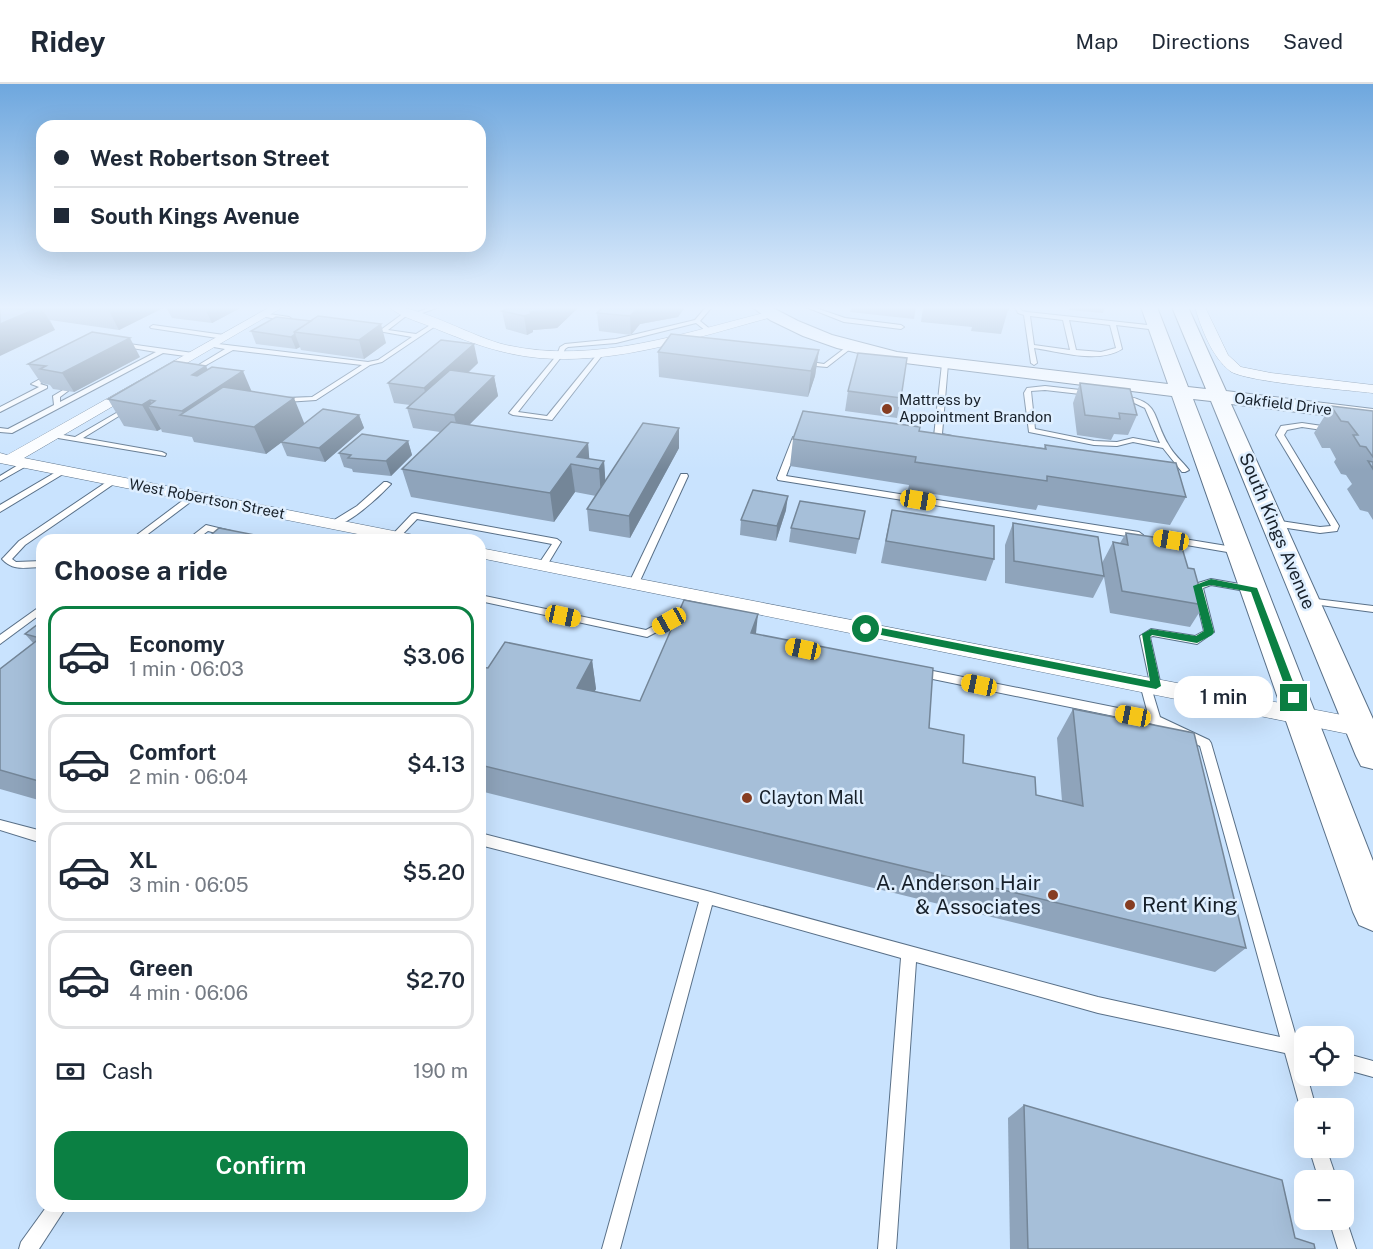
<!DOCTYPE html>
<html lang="en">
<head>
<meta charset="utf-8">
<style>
	:root { --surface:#fff; --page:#f2f2f3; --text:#1f2937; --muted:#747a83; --line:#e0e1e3; --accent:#0b8043 }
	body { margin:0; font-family:"Public Sans",sans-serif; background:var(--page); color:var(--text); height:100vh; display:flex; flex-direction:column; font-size:22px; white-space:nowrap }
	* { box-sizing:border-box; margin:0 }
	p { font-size:20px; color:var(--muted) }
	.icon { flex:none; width:33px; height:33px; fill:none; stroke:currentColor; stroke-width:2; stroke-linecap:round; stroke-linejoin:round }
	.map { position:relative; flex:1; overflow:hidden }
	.sheet { position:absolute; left:36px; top:450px; width:450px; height:678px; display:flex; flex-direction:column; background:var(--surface); border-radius:18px; box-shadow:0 6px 24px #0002 }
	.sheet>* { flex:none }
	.banner { position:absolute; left:36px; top:36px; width:450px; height:132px; border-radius:18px; box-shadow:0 6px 24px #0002; display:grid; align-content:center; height:132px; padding:0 18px; background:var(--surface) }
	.tools { position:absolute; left:1294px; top:942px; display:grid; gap:12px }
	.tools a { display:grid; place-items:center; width:60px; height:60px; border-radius:12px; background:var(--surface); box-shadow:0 6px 24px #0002; font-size:30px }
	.end { position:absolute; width:27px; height:27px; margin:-14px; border:8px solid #0b8043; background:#fff; box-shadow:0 0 0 3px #fff }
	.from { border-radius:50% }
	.bubble { position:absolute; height:42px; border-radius:18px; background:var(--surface); box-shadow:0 6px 24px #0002; font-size:20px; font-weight:600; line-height:42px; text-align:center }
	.car { position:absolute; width:18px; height:36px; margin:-18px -9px; border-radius:8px; box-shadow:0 0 4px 2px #0007; background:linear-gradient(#f5c518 24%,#345 0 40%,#f5c518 0 76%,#345 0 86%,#f5c518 0) }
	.banner b { display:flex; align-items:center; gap:21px; height:57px; font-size:22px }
	.banner b+b { border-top:2px solid var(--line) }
	.banner i { width:15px; height:15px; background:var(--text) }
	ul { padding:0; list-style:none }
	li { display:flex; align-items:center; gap:18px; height:99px; margin:0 12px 9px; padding:0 6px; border:3px solid var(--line); border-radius:18px }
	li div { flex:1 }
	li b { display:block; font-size:22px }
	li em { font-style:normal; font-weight:600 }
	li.active { border-color:var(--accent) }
	li>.icon { width:54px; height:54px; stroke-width:1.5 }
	h2 { padding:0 18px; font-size:27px; line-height:72px }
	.pay { display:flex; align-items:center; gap:15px; height:66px; padding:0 18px; font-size:22px }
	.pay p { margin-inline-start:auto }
	.action { display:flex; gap:12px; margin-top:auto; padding:12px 18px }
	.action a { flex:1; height:69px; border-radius:18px; background:var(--accent); color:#fff; font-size:24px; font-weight:600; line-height:69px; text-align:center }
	header { display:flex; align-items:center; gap:36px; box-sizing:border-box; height:84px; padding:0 30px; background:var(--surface); border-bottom:2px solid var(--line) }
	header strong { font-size:28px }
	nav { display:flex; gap:33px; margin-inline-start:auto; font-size:21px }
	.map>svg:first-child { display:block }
</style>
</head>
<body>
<header>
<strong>Ridey</strong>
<nav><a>Map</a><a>Directions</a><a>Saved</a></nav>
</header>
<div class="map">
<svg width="1373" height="1165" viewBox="0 0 1373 1165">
	<rect width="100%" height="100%" fill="#c9e3fe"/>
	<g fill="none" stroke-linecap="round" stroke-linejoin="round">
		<defs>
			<g id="lane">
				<polygon points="432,223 439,223 417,231 412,230"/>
				<polygon points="706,223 712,223 700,237 710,245 710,247 706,247 696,239 616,259 568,263 565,265 562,272 518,328 547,332 599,268 604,269 552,336 513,331 509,329 557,271 560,263 565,260 616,255 695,236"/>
				<polygon points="806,223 813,223 845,234 901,241 904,243 901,245 844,238"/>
				<path d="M1015,223H1019L1022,227L1027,228L1157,242L1160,244L1157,246L1116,241L1122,265C1098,280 1061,268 1034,264L1037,279L1034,281L1031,279L1024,231L1018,229ZM1030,232L1063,236L1070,266L1034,261ZM1069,236L1110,241L1116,264L1101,268L1076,266Z"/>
				<polygon points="408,226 410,227 410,229 388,246 416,250 435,238 440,239 382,278 370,281 316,316 286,318 283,316 286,314 312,313 362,281 233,266 192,289 187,288 225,265 208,262 207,261 210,259 368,278 378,276 412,253 367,245 370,243 382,245"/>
				<polygon points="262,229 289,233 292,235 289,237 260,232 260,230"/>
				<polygon points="153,241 224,251 227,253 224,255 151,244 150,243"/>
				<polygon points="122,259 193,269 196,271 193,273 163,269 12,349 0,348 0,344 8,345 54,321 53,312 63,306 68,307 60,313 60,318 156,268 120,262 119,261"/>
				<polygon points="849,261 854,262 827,283 804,281 801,279 804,277 824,280"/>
				<polygon points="945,278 948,280 942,350 952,352 953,354 949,356 934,352 942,280"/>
				<polygon points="49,290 54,291 40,300 47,302 47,304 0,328 0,323 39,303 31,300"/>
				<path d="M1045,302L1089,307L1092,309L1089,311L1045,306L1031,307L1035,345L1094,357L1117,358L1133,354L1160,359L1145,324L1130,317L1116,313L1119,311C1161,317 1151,330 1168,360C1173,370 1182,377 1189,386L1185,388H1182L1163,364L1133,358L1117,362L1094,361L1029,348L1024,309L1027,304Z"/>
				<polygon points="130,321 133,323 132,324 83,354 162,368 166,370 165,372 52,353 48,351 52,349 75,353"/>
				<polygon points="1302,339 1329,343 1333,345 1329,347 1302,343 1287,346 1284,351 1339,442 1337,447 1320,449 1274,442 1270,439 1274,436 1320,443 1331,442 1276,351 1281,342"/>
				<polygon points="793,353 800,355 786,392 1139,448 1143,451 1139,454 778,396 777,394"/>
				<polygon points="23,378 29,378 30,380 0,397 0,392"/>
				<polygon points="61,385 67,385 68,387 0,428 0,421"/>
				<polygon points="681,390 687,390 688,392 639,499 637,501 631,501 629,499"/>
				<path d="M111,395H117L118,397L25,461L12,475L16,478L42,477V483C26,483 14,488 2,475L4,473L19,457Z"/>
				<path d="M384,398H387L391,400C380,412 347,443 331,442V438L357,422Z"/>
				<polygon points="190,411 193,411 197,413 140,456 130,456"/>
				<polygon points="415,429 557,455 561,458 546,483 543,484 538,481 552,460 417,435 399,454 393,454 393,450 412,430"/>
				<polygon points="206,441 231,447 232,449 228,452 208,447 196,456 187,456"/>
				<polygon points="1166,452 1239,464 1243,467 1239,470 1163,457 1162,455"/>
				<polygon points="1211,495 1251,502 1256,505 1251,508 1211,501 1203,504 1214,548 1197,560 1153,552 1150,553 1161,602 1160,605 1156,606 1151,603 1160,633 1209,656 1211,659 1297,956 1305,958 1305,974 1302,973 1305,992 1307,992 1316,1024 1305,1024 1305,1031 1302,1030 1285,969 1098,929 916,878 896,1165 878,1165 901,874 712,821 620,1165 602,1165 699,818 480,761 480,749 707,807 1098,913 1280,953 1200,662 1153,640 918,592 913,588 918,584 1148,630 1140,600 1141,597 1145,596 1150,599 1140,552 1151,545 1195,552 1204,547 1193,502 1195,500"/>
				<polygon points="480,511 646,546 669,534 690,539 691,541 686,544 670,541 647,553 480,517"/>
				<polygon points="1308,514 1373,522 1373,528 1305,519 1303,517"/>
				<polygon points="42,521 42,529 0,560 0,551"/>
				<polygon points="0,736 42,747 42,759 0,746"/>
				<polygon points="1344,969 1373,977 1373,993 1344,985"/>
				<polygon points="1309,1064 1326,1064 1337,1096 1319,1096"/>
				<polygon points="47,1122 67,1122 39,1165 19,1165 21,1158"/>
				<polygon points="1344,1129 1356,1165 1338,1165 1329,1136 1344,1136"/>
			</g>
			<g id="street">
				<polygon points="270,223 283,223 24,374 414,451 420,452 423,456 388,456 0,379 0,369 7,371"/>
				<path d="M389,223C417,220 474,254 506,261C596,281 686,248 772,227L778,230L776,232C700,252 619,281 539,274C504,271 471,259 439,246C424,239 401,234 389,223Z"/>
				<path d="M1195,223H1205L1228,271L1241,283L1271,289L1373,301V309C1348,306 1245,298 1230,287C1212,273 1201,244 1195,223Z"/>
				<polygon points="480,464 1373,637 1373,655 480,474"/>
			</g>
			<polygon id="secondary" points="752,223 771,223 798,237 832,251 897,268 1168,300 1141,223 1157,223 1188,303 1206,305 1172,223 1188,223 1226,307 1373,325 1373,337 1231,320 1373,635 1373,685 1361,682 1356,672 1211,317 1193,315 1373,777 1373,847 1359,841 1353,828 1172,312 897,278 837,264 803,252 770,236"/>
		</defs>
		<!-- lane casing -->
		<use href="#lane" stroke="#597088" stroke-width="2"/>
		<!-- street casing -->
		<use href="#street" stroke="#597088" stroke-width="1"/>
		<!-- secondary casing -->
		<use href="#secondary" stroke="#597088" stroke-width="2"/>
		<!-- lane -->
		<use href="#lane" fill="#fff" fill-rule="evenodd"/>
		<!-- street -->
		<use href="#street" fill="#fff" fill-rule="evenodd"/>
		<!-- secondary -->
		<use href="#secondary" fill="#fff" fill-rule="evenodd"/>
	</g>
	<!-- wall -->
	<g fill="#8fa4bb">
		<polygon points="0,223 165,223 119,246 50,236 55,246"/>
		<polygon points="166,223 242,223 212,239 172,234"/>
		<polygon points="603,223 685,223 678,233 640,240 631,251 599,247 597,229"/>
		<polygon points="851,223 916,223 914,235 850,228"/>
		<polygon points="923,223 1008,223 1008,226 1001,250 971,247 972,243 921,238"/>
		<polygon points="1069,223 1105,223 1103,229 1069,226"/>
		<polygon points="511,224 511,223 579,223 557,244 533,246 533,248 527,251 506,245 502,227"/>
		<polygon points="276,233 386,259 364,275 301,266 300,263 296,265 256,260 251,247"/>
		<polygon points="819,266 815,292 808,313 659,293 658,268"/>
		<polygon points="140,273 74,308 53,305 50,301 41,299 28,280"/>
		<polygon points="478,279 468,289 494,292 498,312 469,341 588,359 589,375 604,377 605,397 679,344 679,364 630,454 589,447 587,425 596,412 575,408 554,438 411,413 402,385 440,348 413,344 407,324 410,321 394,319 388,299"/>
		<polygon points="208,285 252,308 304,340 359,331 364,344 325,378 287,372 281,358 266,370 194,358 192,353 162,348 161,345 157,347 124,342 108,315"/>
		<polygon points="1080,299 1137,331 1128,351 1114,350 1111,356 1077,351 1073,319"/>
		<polygon points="848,307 901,314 897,334 845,327"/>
		<polygon points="1331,322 1373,327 1373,436 1368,428 1360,426 1347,405 1352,400 1346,391 1341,390 1334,378 1336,375 1330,364 1322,364 1314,349"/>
		<polygon points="919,347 1044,364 1045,361 1186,413 1170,441 1038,421 1036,426 908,406 909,401 790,382 793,355"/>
		<polygon points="408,357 412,371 391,392 353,388 352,385 344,383 339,369"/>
		<polygon points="786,426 776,457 740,451 741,436"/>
		<polygon points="892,426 994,475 986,497 881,479 887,448"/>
		<polygon points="865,427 856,470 789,458 791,444"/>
		<polygon points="1013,439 1102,479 1113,458 1120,459 1126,449 1188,484 1204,521 1190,543 1110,529 1104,493 1093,514 1005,499 1005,461"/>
		<polygon points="42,537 42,717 0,705 0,585 33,559 25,550"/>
		<polygon points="756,550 929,644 963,679 1036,711 1062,717 1057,654 1073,625 1246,864 1215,888 480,707 480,583 488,584 592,576 596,605 594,607 640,617"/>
		<polygon points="1024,1021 1295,1154 1315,1165 1010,1165 1008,1034"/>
	</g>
	<!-- shaded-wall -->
	<g fill="#748698">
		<polygon points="40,223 41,223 55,246 0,272 0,240"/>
		<polygon points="107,223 165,223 119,246"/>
		<polygon points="204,223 242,223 212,239"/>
		<polygon points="558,223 579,223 557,244 533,246 533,248 527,251 524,232 530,228"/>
		<polygon points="639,223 685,223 678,233 640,240 631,251 630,232"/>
		<polygon points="381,240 386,259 364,275 359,256"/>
		<polygon points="295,250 300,263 296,265 291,253"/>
		<polygon points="130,254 140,273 74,308 62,289"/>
		<polygon points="474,260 478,279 429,324 424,304"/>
		<polygon points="819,266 815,292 808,313 811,287"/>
		<polygon points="206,282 217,304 243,287 254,313 184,332 182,327 192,291"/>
		<polygon points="494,292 498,312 459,351 454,331"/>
		<polygon points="294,314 305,341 266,370 254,343"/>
		<polygon points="150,316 153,322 148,322 161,345 157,347 142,321"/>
		<polygon points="359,331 364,344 325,378 319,364"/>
		<polygon points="679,344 679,364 630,454 629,432"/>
		<polygon points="408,357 412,371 391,392 386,377"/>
		<polygon points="588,359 590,383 577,373"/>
		<polygon points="604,377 606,405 601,413 599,385"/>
		<polygon points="571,380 575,408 554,438 550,409"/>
		<polygon points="788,412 786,426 776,457 777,442"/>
		<polygon points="758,530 755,559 751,549"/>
		<polygon points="592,576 596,605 582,633 577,604"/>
	</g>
	<!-- building -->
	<g fill="#a6bfd9" stroke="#748698" stroke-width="1.5">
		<polygon points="0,223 22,225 27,223 40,223 0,240"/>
		<polygon points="512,223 558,223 554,226 530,228 531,230 524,232 502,227"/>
		<polygon points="603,223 639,223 630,232 597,229"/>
		<polygon points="978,223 1008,223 1008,226"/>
		<polygon points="318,232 381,240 359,256 294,248"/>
		<polygon points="276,233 311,237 294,248 295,250 291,253 251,247"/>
		<polygon points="92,248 130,254 62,289 40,285 46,282 28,280"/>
		<polygon points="671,250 819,266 811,287 658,268"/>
		<polygon points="441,256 474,260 424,304 388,299"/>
		<polygon points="858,269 907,274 901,314 848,307"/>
		<polygon points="174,277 206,282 192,291 197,292 212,283 243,287 182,327 148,322 155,317 150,316 142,321 108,315"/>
		<polygon points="450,286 494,292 454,331 407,324"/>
		<polygon points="1080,299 1130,305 1137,331 1119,329 1120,335 1085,331"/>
		<polygon points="223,303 294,314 254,343 180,331"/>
		<polygon points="1331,322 1373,327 1373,373 1366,363 1360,362 1353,351 1358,351 1348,338 1341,337"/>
		<polygon points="323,325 359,331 319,364 281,358"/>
		<polygon points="803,327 920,343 919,347 1046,365 1045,361 1176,379 1186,413 1047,392 1047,397 915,378 916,373 793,355"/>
		<polygon points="451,338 588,359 577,373 604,377 599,385 571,380 550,409 402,385"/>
		<polygon points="643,339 679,344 629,432 587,425"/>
		<polygon points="362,350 408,357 386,377 348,374 351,371 339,369"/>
		<polygon points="1368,377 1373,378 1373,385"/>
		<polygon points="753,406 788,412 777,442 741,436"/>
		<polygon points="800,417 865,427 859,455 791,444"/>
		<polygon points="892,426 994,442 994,475 886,457"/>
		<polygon points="1013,439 1098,453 1104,492 1014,477"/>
		<polygon points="219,444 280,456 205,456"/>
		<polygon points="1126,449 1180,457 1188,484 1194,485 1204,521 1122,507 1113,458 1128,461"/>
		<polygon points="684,516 758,530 751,549 933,584 929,644 964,651 963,679 1035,693 1036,711 1083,722 1073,625 1194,649 1246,864 480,681 480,583 488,584 505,558 592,576 577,604 640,617"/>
		<polygon points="42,537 42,698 0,686 0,585 40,554 25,550"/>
		<polygon points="1024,1021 1282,1096 1295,1154 1314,1160 1315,1165 1028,1165"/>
	</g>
	<!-- sky -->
	<linearGradient id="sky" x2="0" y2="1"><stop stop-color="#6ea7de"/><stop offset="0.58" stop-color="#e7f2ff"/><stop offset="1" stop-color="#e7f2ff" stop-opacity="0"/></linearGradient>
	<rect width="1373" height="386" fill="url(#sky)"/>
	<!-- route -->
	<polygon fill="#0b8043" points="1211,495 1257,504 1299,614 1298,617 1294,618 1289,614 1251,508 1211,501 1202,503 1214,548 1212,551 1197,559 1152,551 1150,553 1161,602 1156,605 866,548 861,545 866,541 1150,597 1142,550 1151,545 1196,552 1204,547 1193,502"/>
	<!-- markers -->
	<g fill="#863d22" stroke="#dfefff" stroke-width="2">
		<circle cx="887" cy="325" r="6"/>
		<circle cx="747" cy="714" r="6"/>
		<circle cx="1053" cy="811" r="6"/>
		<circle cx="1130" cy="821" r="6"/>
	</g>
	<g text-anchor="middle" stroke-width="5" stroke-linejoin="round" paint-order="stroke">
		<!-- far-poi labels -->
		<g font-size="15" fill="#17202a" stroke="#dfefff" text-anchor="start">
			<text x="899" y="321">Mattress by<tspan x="899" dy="17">Appointment Brandon</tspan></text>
		</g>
		<!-- far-street labels -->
		<g font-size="15" fill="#17202a" stroke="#dfefff">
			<text transform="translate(1283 320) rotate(7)" y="5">Oakfield Drive</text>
			<text transform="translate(207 415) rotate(11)" y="5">West Robertson Street</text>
		</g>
		<!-- street labels -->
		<g font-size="18" fill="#17202a" stroke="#dfefff">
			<text transform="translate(1277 447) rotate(67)" y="6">South Kings Avenue</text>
		</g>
		<!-- poi labels -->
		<g font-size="18" fill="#17202a" stroke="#dfefff" text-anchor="start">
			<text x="759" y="720">Clayton Mall</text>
		</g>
		<!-- near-poi labels -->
		<g font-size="21" fill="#17202a" stroke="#dfefff" text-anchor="end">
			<text x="1041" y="806">A. Anderson Hair<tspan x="1041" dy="24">&amp; Associates</tspan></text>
			<text x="1142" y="828" text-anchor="start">Rent King</text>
		</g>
	</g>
</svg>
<div class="tools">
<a><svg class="icon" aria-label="locate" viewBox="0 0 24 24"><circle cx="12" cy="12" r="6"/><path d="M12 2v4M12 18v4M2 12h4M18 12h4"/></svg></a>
<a>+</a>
<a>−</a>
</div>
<i class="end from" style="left:866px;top:545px"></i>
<i class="end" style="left:1294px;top:614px"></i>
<div class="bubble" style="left:1174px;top:592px;width:99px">1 min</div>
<i class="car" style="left:918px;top:416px;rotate:99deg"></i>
<i class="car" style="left:1171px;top:456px;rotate:279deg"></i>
<i class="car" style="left:563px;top:532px;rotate:102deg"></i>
<i class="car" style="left:669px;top:537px;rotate:241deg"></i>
<i class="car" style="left:803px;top:565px;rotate:282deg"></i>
<i class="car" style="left:979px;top:601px;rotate:282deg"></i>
<i class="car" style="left:1133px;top:632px;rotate:281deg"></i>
<div class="banner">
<b><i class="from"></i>West Robertson Street</b>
<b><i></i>South Kings Avenue</b>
</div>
<section class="sheet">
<h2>Choose a ride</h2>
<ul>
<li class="active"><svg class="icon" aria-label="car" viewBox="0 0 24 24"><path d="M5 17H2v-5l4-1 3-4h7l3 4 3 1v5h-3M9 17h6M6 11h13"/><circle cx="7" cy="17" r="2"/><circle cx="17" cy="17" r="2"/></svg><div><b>Economy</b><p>1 min · 06:03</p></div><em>$3.06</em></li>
<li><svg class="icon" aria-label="car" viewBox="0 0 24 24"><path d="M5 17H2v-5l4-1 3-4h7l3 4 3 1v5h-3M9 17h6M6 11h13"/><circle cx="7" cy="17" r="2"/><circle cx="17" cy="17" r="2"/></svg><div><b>Comfort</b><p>2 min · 06:04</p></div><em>$4.13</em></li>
<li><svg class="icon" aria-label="car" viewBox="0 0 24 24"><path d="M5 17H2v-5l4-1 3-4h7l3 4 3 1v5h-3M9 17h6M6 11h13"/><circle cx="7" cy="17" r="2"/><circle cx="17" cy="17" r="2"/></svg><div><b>XL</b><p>3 min · 06:05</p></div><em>$5.20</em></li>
<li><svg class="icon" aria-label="car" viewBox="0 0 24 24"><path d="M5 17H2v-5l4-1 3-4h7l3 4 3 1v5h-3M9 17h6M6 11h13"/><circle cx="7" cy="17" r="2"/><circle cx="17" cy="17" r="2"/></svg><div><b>Green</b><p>4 min · 06:06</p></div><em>$2.70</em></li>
</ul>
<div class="pay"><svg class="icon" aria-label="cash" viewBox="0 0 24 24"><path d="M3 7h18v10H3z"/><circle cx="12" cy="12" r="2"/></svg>Cash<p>190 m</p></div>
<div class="action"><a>Confirm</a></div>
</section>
</div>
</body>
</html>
